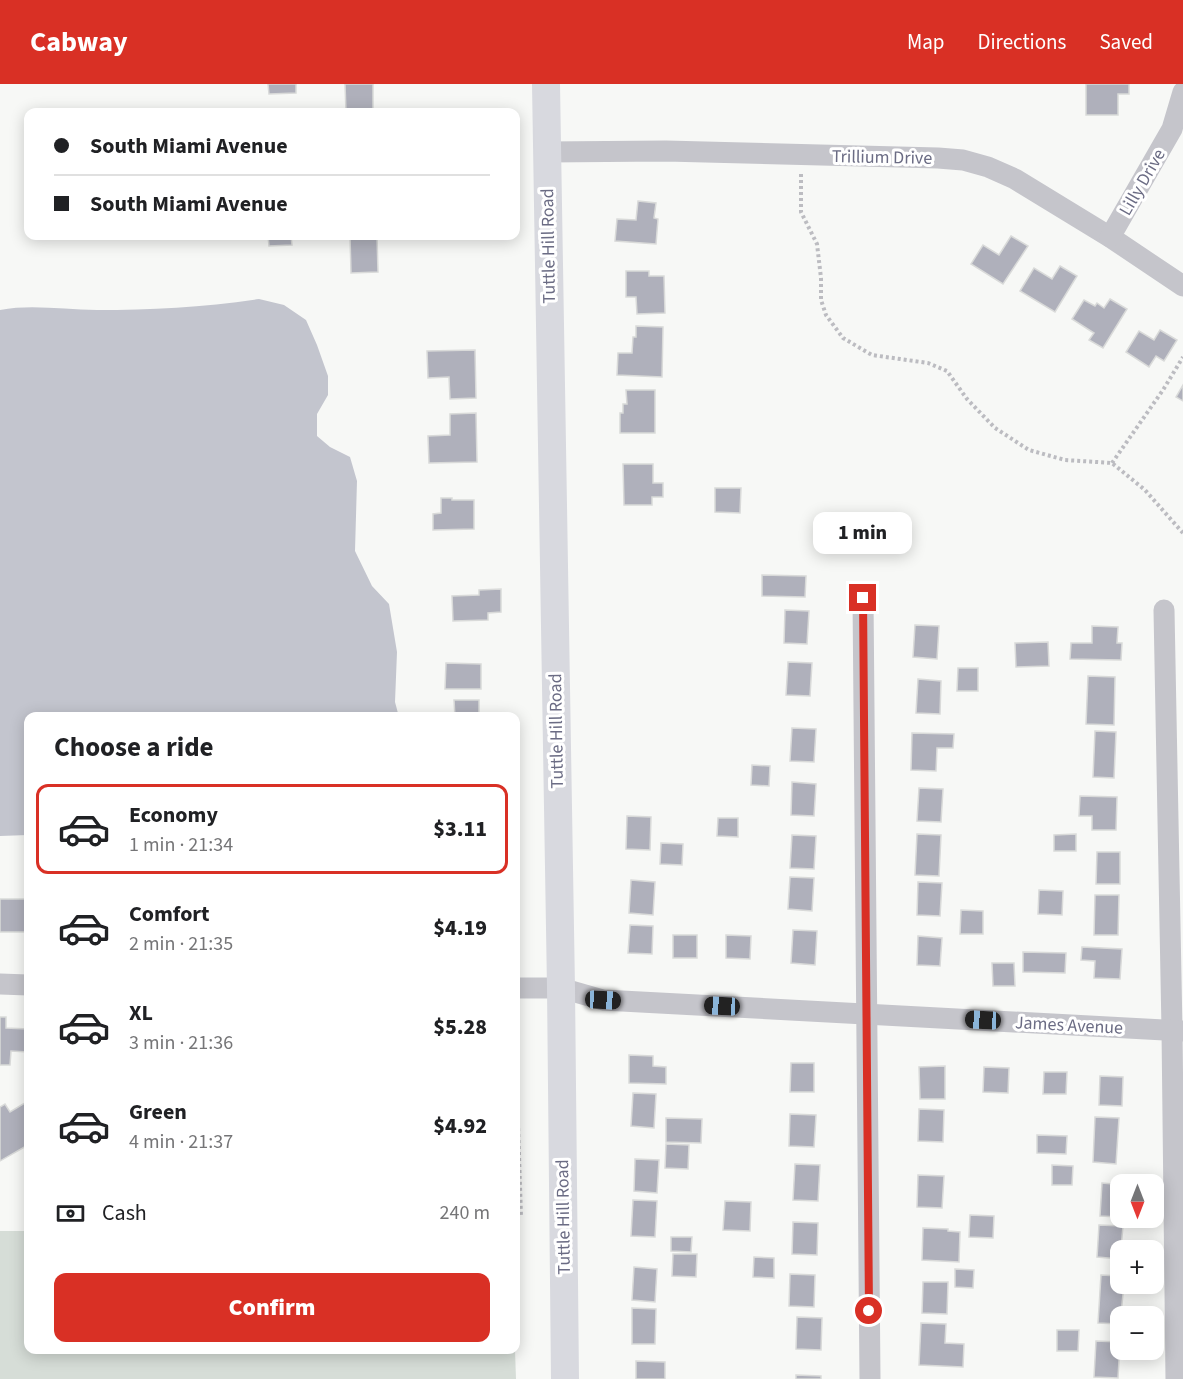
<!DOCTYPE html>
<html lang="en">
<head>
<meta charset="utf-8">
<style>
	:root { --surface:#fff; --page:#f2f2f2; --text:#202124; --muted:#757577; --line:#e0e0e0; --accent:#d93025 }
	body { margin:0; font-family:"Source Sans 3",sans-serif; background:var(--page); color:var(--text); height:100vh; display:flex; flex-direction:column; font-size:22px; white-space:nowrap }
	* { box-sizing:border-box; margin:0 }
	p { font-size:20px; color:var(--muted) }
	.icon { flex:none; width:33px; height:33px; fill:none; stroke:currentColor; stroke-width:2; stroke-linecap:round; stroke-linejoin:round }
	.map { position:relative; flex:1; overflow:hidden }
	.side { position:absolute; left:24px; top:628px; width:496px; height:642px; display:flex; flex-direction:column; background:var(--surface); border-radius:12px; box-shadow:0 3px 15px #0003 }
	.side>* { flex:none }
	.hud { position:absolute; left:24px; top:24px; width:496px; height:132px; border-radius:12px; box-shadow:0 3px 15px #0003; display:grid; align-content:center; height:132px; padding:0 30px; background:var(--surface) }
	.needle { width:39px; rotate:180deg }
	.fabs { position:absolute; left:1110px; top:1090px; display:grid; gap:12px }
	.fabs a { display:grid; place-items:center; width:54px; height:54px; border-radius:12px; background:var(--surface); box-shadow:0 3px 15px #0003; font-size:30px }
	.end { position:absolute; width:27px; height:27px; margin:-14px; border:8px solid #d93025; background:#fff; box-shadow:0 0 0 3px #fff }
	.from { border-radius:50% }
	.bubble { position:absolute; height:42px; border-radius:12px; background:var(--surface); box-shadow:0 3px 15px #0003; font-size:20px; font-weight:800; line-height:42px; text-align:center }
	.car { position:absolute; width:18px; height:36px; margin:-18px -9px; border-radius:8px; box-shadow:0 0 4px 2px #0007; background:linear-gradient(#222 24%,#8ab4d8 0 40%,#222 0 76%,#8ab4d8 0 86%,#222 0) }
	.hud b { display:flex; align-items:center; gap:21px; height:57px; font-size:22px }
	.hud b+b { border-top:2px solid var(--line) }
	.hud i { width:15px; height:15px; background:var(--text) }
	ul { padding:0; list-style:none }
	li { display:flex; align-items:center; gap:18px; height:90px; margin:0 12px 9px; padding:0 18px; border:3px solid transparent; border-radius:12px }
	li div { flex:1 }
	li b { display:block; font-size:22px }
	li em { font-style:normal; font-weight:800 }
	li.current { border-color:var(--accent) }
	li>.icon { width:54px; height:54px; stroke-width:1.5 }
	h2 { padding:0 30px; font-size:27px; line-height:72px }
	.pay { display:flex; align-items:center; gap:15px; height:66px; padding:0 30px; font-size:22px }
	.pay p { margin-inline-start:auto }
	.action { display:flex; gap:12px; margin-top:auto; padding:12px 30px }
	.action a { flex:1; height:69px; border-radius:12px; background:var(--accent); color:#fff; font-size:24px; font-weight:800; line-height:69px; text-align:center }
	header { display:flex; align-items:center; gap:36px; box-sizing:border-box; height:84px; padding:0 30px; background:var(--accent); color:#fff }
	header strong { font-size:28px }
	nav { display:flex; gap:33px; margin-inline-start:auto; font-size:21px }
	.map>svg:first-child { display:block }
</style>
</head>
<body>
<header>
<strong>Cabway</strong>
<nav><a>Map</a><a>Directions</a><a>Saved</a></nav>
</header>
<div class="map">
<svg width="1183" height="1295" viewBox="0 0 1183 1295">
	<rect width="100%" height="100%" fill="#f7f8f6"/>
	<!-- green -->
	<polygon fill="#d6ddd7" points="0,1147 28,1147 28,1266 515,1266 516,1295 0,1295"/>
	<!-- water -->
	<path fill="#c3c5ce" d="M259,215L284,221L306,236L317,261L328,292V311L317,330V352L330,363L350,373L357,397L355,467L372,502L389,520L397,568L395,618L399,633H28V751L0,752V226C32,220 65,226 97,226C151,226 205,223 259,215Z"/>
	<!-- building -->
	<g fill="#afb0bb" stroke="#d9dad9" stroke-width="1.5">
		<polygon points="268,0 296,0 296,9 269,10"/>
		<polygon points="345,0 373,0 373,28 346,28"/>
		<polygon points="1086,0 1129,0 1129,10 1118,10 1118,31 1086,31"/>
		<polygon points="638,117 656,119 654,134 658,135 656,160 615,157 617,135 636,136"/>
		<polygon points="239,152 291,152 292,161 269,162 268,152 239,153"/>
		<polygon points="350,152 377,152 378,188 351,189"/>
		<polygon points="1011,152 1028,162 1003,200 971,180 983,161 999,171"/>
		<polygon points="1060,182 1077,192 1055,228 1020,207 1034,184 1052,195"/>
		<polygon points="626,187 649,187 649,192 664,192 665,229 637,230 636,213 626,213"/>
		<polygon points="1110,215 1127,225 1103,264 1089,256 1094,249 1072,235 1084,216 1095,222 1097,219 1104,224"/>
		<polygon points="636,242 663,243 662,293 617,291 618,269 632,269 633,253 636,253"/>
		<polygon points="1160,246 1177,256 1164,277 1156,272 1149,283 1126,268 1139,247 1154,256"/>
		<polygon points="475,266 476,314 450,315 449,293 428,294 427,267"/>
		<polygon points="1183,301 1183,317 1176,313"/>
		<polygon points="626,306 655,306 655,349 620,349 620,329 623,329 623,320 627,320"/>
		<polygon points="476,329 477,378 429,379 428,352 450,351 450,330"/>
		<polygon points="623,380 653,380 653,399 663,399 663,413 652,413 652,421 624,421"/>
		<polygon points="715,404 741,404 740,429 715,428"/>
		<polygon points="441,414 452,414 452,416 474,416 474,445 433,446 433,430 441,429"/>
		<polygon points="762,491 806,492 805,513 762,512"/>
		<polygon points="501,505 501,528 488,529 488,536 453,537 452,512 479,511 479,506"/>
		<polygon points="785,526 809,527 807,560 784,559"/>
		<polygon points="915,541 939,542 937,575 913,573"/>
		<polygon points="1092,542 1118,543 1117,559 1122,559 1121,576 1070,575 1071,559 1092,559"/>
		<polygon points="1048,558 1049,582 1016,583 1015,559"/>
		<polygon points="788,578 812,579 810,612 786,611"/>
		<polygon points="446,579 481,580 481,605 445,605"/>
		<polygon points="958,584 978,584 978,607 957,607"/>
		<polygon points="1088,592 1115,593 1114,641 1086,640"/>
		<polygon points="918,595 941,597 940,630 916,629"/>
		<polygon points="454,616 479,616 479,633 455,633"/>
		<polygon points="792,644 816,645 814,678 790,677"/>
		<polygon points="1095,647 1116,648 1114,694 1093,693"/>
		<polygon points="912,649 954,650 953,664 937,664 936,687 911,686"/>
		<polygon points="752,681 770,682 769,702 751,701"/>
		<polygon points="792,698 816,700 814,732 791,731"/>
		<polygon points="919,704 943,705 941,738 917,737"/>
		<polygon points="1080,712 1117,713 1116,746 1092,746 1092,732 1079,732"/>
		<polygon points="627,732 651,733 650,766 626,765"/>
		<polygon points="718,734 738,734 738,753 717,752"/>
		<polygon points="917,750 941,751 939,792 915,791"/>
		<polygon points="1076,750 1076,767 1054,767 1054,751"/>
		<polygon points="792,751 816,752 814,785 790,784"/>
		<polygon points="661,759 683,760 682,781 660,780"/>
		<polygon points="1097,768 1120,768 1120,800 1096,800"/>
		<polygon points="790,793 814,794 812,827 788,825"/>
		<polygon points="631,796 655,798 653,831 629,829"/>
		<polygon points="918,798 942,799 940,832 917,831"/>
		<polygon points="1039,806 1063,807 1062,831 1038,830"/>
		<polygon points="1095,811 1119,811 1118,851 1094,851"/>
		<polygon points="0,815 28,815 28,865 25,865 25,848 0,848"/>
		<polygon points="961,826 983,827 983,850 960,850"/>
		<polygon points="630,841 653,842 652,870 628,869"/>
		<polygon points="793,846 817,847 815,881 791,879"/>
		<rect x="673" y="851" width="24" height="23"/>
		<polygon points="726,851 751,852 750,875 726,874"/>
		<polygon points="918,852 942,854 940,882 917,881"/>
		<polygon points="1082,863 1122,865 1120,895 1094,894 1095,877 1081,876"/>
		<polygon points="1023,868 1066,869 1065,889 1023,888"/>
		<polygon points="992,879 1014,879 1015,902 993,902"/>
		<polygon points="0,933 6,933 6,944 28,945 28,968 11,967 10,981 0,981"/>
		<polygon points="629,971 653,972 653,982 666,983 666,1000 629,999"/>
		<polygon points="791,979 814,979 814,1008 790,1008"/>
		<polygon points="945,982 945,1015 920,1015 919,983"/>
		<polygon points="984,983 1009,984 1008,1009 983,1008"/>
		<polygon points="1044,988 1067,988 1066,1010 1043,1010"/>
		<polygon points="1100,992 1123,993 1122,1022 1099,1021"/>
		<polygon points="633,1009 656,1010 654,1044 631,1042"/>
		<polygon points="28,1017 28,1044 25,1046 28,1053 28,1061 0,1077 0,1023 5,1020 10,1028"/>
		<polygon points="919,1025 944,1026 943,1058 918,1057"/>
		<polygon points="790,1030 816,1031 814,1063 789,1062"/>
		<polygon points="1095,1033 1119,1034 1116,1080 1093,1078"/>
		<polygon points="666,1034 702,1035 701,1059 666,1058"/>
		<polygon points="1037,1051 1067,1052 1066,1070 1037,1069"/>
		<polygon points="666,1060 689,1061 688,1085 665,1084"/>
		<polygon points="635,1075 659,1076 657,1109 634,1107"/>
		<polygon points="795,1080 820,1081 818,1117 793,1116"/>
		<polygon points="1052,1081 1073,1082 1072,1101 1052,1101"/>
		<polygon points="918,1091 944,1092 942,1124 917,1123"/>
		<polygon points="1102,1099 1124,1101 1120,1101 1120,1133 1100,1132"/>
		<polygon points="633,1116 657,1117 655,1153 631,1152"/>
		<polygon points="725,1117 751,1118 750,1147 723,1146"/>
		<polygon points="970,1131 994,1132 993,1154 969,1153"/>
		<polygon points="793,1138 818,1139 817,1171 792,1170"/>
		<polygon points="1099,1141 1123,1142 1120,1175 1097,1173"/>
		<polygon points="923,1144 948,1145 948,1147 960,1148 959,1178 922,1176"/>
		<polygon points="671,1153 692,1153 691,1168 671,1167"/>
		<polygon points="673,1170 697,1170 696,1193 672,1192"/>
		<polygon points="754,1173 774,1174 774,1194 753,1193"/>
		<polygon points="634,1183 657,1185 655,1218 632,1216"/>
		<polygon points="955,1185 974,1186 973,1204 955,1203"/>
		<polygon points="790,1190 815,1191 814,1223 789,1222"/>
		<polygon points="1101,1191 1120,1192 1120,1200 1124,1200 1120,1240 1098,1239"/>
		<polygon points="923,1198 948,1198 947,1230 922,1229"/>
		<polygon points="632,1224 656,1225 655,1260 632,1260"/>
		<polygon points="797,1233 822,1234 821,1266 796,1265"/>
		<polygon points="921,1239 946,1240 945,1259 964,1260 963,1283 919,1281"/>
		<polygon points="1057,1246 1079,1246 1078,1267 1057,1267"/>
		<polygon points="1096,1257 1120,1258 1118,1294 1094,1293"/>
		<polygon points="636,1277 665,1278 665,1295 636,1295"/>
		<polygon points="796,1291 821,1292 821,1295 796,1295"/>
	</g>
	<g fill="none" stroke-linecap="round" stroke-linejoin="round">
		<!-- path -->
		<g stroke="#bcbcc1" stroke-width="4" stroke-dasharray="3 3" stroke-linecap="butt">
			<polyline points="801,90 801,128 817,160 821,194 821,216 826,231 843,254 872,271 928,279 947,287 967,315 995,344 1029,366 1065,376 1112,379 1145,406 1183,449"/>
			<polyline points="1112,379 1163,306 1183,273"/>
			<polyline points="516,978 521,1133"/>
		</g>
		<!-- minor -->
		<g stroke="#c5c5cb" stroke-width="21">
			<polyline points="547,68 666,67 938,74 963,76 988,83 1015,95 1110,153 1183,202"/>
			<polyline points="1110,153 1172,45 1183,8"/>
			<polyline points="863,514 870,1295"/>
			<polyline points="1164,526 1172,946 1176,1295"/>
			<polyline points="0,900 28,901"/>
			<polyline points="516,904 561,904 603,916 1183,947"/>
		</g>
		<!-- secondary -->
		<polyline stroke="#d8d9df" stroke-width="28" points="546,0 561,904 565,1295"/>
	</g>
	<g fill="none" stroke-linecap="round" stroke-linejoin="round">
		<!-- route -->
		<polyline stroke="#d93025" stroke-width="8" points="863,514 869,1227"/>
	</g>
	<g text-anchor="middle" stroke-width="6" stroke-linejoin="round" paint-order="stroke">
		<!-- street labels -->
		<g font-size="18" fill="#6b6c84" stroke="#fff">
			<text transform="translate(882 73) rotate(1)" y="6">Trillium Drive</text>
			<text transform="translate(1142 98) rotate(-60)" y="6">Lilly Drive</text>
			<text transform="translate(548 162) rotate(-91)" y="6">Tuttle Hill Road</text>
			<text transform="translate(556 647) rotate(-91)" y="6">Tuttle Hill Road</text>
			<text transform="translate(1069 941) rotate(3)" y="6">James Avenue</text>
			<text transform="translate(563 1133) rotate(-91)" y="6">Tuttle Hill Road</text>
		</g>
	</g>
</svg>
<div class="fabs">
<a><svg class="needle" viewBox="-14 -14 28 28"><path d="M0-13l5 13h-10z" fill="#e53935"/><path d="M0 13l5-13h-10z" fill="#757577"/></svg></a>
<a>+</a>
<a>−</a>
</div>
<i class="end from" style="left:869px;top:1227px"></i>
<i class="end" style="left:863px;top:514px"></i>
<div class="bubble" style="left:813px;top:428px;width:99px">1 min</div>
<i class="car" style="left:603px;top:916px;rotate:93deg"></i>
<i class="car" style="left:722px;top:922px;rotate:273deg"></i>
<i class="car" style="left:983px;top:936px;rotate:273deg"></i>
<div class="hud">
<b><i class="from"></i>South Miami Avenue</b>
<b><i></i>South Miami Avenue</b>
</div>
<section class="side">
<h2>Choose a ride</h2>
<ul>
<li class="current"><svg class="icon" aria-label="car" viewBox="0 0 24 24"><path d="M5 17H2v-5l4-1 3-4h7l3 4 3 1v5h-3M9 17h6M6 11h13"/><circle cx="7" cy="17" r="2"/><circle cx="17" cy="17" r="2"/></svg><div><b>Economy</b><p>1 min · 21:34</p></div><em>$3.11</em></li>
<li><svg class="icon" aria-label="car" viewBox="0 0 24 24"><path d="M5 17H2v-5l4-1 3-4h7l3 4 3 1v5h-3M9 17h6M6 11h13"/><circle cx="7" cy="17" r="2"/><circle cx="17" cy="17" r="2"/></svg><div><b>Comfort</b><p>2 min · 21:35</p></div><em>$4.19</em></li>
<li><svg class="icon" aria-label="car" viewBox="0 0 24 24"><path d="M5 17H2v-5l4-1 3-4h7l3 4 3 1v5h-3M9 17h6M6 11h13"/><circle cx="7" cy="17" r="2"/><circle cx="17" cy="17" r="2"/></svg><div><b>XL</b><p>3 min · 21:36</p></div><em>$5.28</em></li>
<li><svg class="icon" aria-label="car" viewBox="0 0 24 24"><path d="M5 17H2v-5l4-1 3-4h7l3 4 3 1v5h-3M9 17h6M6 11h13"/><circle cx="7" cy="17" r="2"/><circle cx="17" cy="17" r="2"/></svg><div><b>Green</b><p>4 min · 21:37</p></div><em>$4.92</em></li>
</ul>
<div class="pay"><svg class="icon" aria-label="cash" viewBox="0 0 24 24"><path d="M3 7h18v10H3z"/><circle cx="12" cy="12" r="2"/></svg>Cash<p>240 m</p></div>
<div class="action"><a>Confirm</a></div>
</section>
</div>
</body>
</html>
